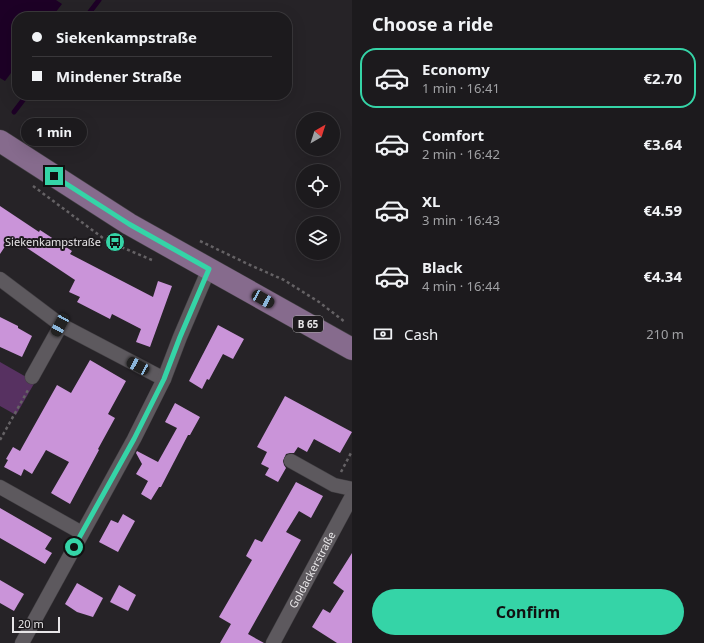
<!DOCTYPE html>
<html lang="en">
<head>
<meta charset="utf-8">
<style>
	:root { --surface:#1c1a1d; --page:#252326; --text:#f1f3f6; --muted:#a0a1a4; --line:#3a383b; --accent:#35d4a7 }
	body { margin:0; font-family:"Noto Sans",sans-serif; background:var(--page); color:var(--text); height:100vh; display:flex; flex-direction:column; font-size:15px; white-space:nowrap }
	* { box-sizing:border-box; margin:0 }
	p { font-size:13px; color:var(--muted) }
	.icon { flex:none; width:22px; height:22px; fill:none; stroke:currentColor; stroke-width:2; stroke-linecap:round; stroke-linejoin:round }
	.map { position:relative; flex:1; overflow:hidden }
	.panel { display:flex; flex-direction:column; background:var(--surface); width:352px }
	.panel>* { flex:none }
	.guide { position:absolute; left:12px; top:12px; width:280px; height:88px; border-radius:16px; box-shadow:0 4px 16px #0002,0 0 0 1px var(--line); display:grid; align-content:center; height:88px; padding:0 20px; background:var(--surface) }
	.needle { width:26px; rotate:39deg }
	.controls { position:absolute; left:296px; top:112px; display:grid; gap:8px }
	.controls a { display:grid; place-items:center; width:44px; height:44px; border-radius:50%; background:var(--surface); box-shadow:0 4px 16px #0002,0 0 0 1px var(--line); font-size:20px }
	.scale { position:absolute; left:12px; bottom:10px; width:48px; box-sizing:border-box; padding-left:4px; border:2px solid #e7e5e7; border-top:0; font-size:11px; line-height:14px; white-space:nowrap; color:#e7e5e7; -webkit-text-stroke:3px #1d1a1d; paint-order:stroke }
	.end { position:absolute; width:18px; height:18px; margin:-9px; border:5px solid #35d4a7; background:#111; box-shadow:0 0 0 2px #111 }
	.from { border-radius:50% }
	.bubble { position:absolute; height:28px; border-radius:14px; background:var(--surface); box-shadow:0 4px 16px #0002,0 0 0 1px var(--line); font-size:13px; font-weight:700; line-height:28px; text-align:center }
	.car { position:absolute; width:12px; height:24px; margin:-12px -6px; border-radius:5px; box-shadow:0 0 3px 1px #0007; background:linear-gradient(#222 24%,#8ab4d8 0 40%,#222 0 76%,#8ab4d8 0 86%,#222 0) }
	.guide b { display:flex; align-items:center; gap:14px; height:38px; font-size:15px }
	.guide b+b { border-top:1px solid var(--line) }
	.guide i { width:10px; height:10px; background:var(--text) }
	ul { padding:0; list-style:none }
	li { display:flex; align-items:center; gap:12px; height:60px; margin:0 8px 6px; padding:0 12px; border:2px solid transparent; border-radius:16px }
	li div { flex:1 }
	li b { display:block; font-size:15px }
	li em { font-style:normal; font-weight:700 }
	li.active { border-color:var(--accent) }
	li>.icon { width:36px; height:36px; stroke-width:1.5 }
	h2 { padding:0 20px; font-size:18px; line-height:48px }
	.pay { display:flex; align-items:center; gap:10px; height:44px; padding:0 20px; font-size:15px }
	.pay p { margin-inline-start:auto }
	.action { display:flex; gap:8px; margin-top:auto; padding:8px 20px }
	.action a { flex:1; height:46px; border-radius:24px; background:var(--accent); color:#111; font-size:16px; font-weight:700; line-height:46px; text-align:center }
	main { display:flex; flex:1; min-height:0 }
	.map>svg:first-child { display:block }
</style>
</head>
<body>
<main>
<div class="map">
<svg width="352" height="643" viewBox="0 0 352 643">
	<rect width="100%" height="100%" fill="#262327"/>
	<!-- green -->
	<polygon fill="#573161" points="0,362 35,382 16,415 0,406"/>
	<!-- water -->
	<polygon fill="#1d0026" points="0,0 56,0 62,4 52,17 17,17 17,65 5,81 0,78"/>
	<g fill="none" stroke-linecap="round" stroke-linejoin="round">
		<!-- stream -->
		<g stroke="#1d0026" stroke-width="5">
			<polyline points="86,17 99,0"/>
			<polyline points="14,112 27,95"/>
		</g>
	</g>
	<!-- building -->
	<g fill="#ca94d9">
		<polygon points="0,206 39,232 40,230 72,251 70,254 153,297 158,281 172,286 150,347 136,342 141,329 112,314 110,319 77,302 80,297 69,292 75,280 12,238 11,240 10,239 0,254"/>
		<polygon points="0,317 18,326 18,328 32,336 22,357 0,347"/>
		<polygon points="218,325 244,339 233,359 223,354 209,380 207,379 202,389 189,381"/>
		<polygon points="90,360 126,381 108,414 115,418 98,449 99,450 70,504 51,493 69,462 46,450 32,474 24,469 21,476 4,467 8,460 6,459 13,447 20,451 57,385 71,393"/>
		<polygon points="285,396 352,432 340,453 314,439 307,452 298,447 294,453 290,453 286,454 283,461 284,465 286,468 278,482 265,475 269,468 261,464 267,452 257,447"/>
		<polygon points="175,403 200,417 190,435 188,435 161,487 159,487 151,500 141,494 148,481 136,474 142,464 136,453 137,451 158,462 177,428 165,422"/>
		<polygon points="296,482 323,496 311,518 299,511 286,532 301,540 248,634 264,643 220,643 231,624 219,617 252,560 246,556 255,539 262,542"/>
		<polygon points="0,508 52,538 45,549 52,553 45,564 0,538"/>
		<polygon points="123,514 135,521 118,552 99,542 111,520 118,523"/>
		<polygon points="352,553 352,643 337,643 312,627 323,609 330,613 344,591 333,583"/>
		<polygon points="0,580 24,594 14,611 0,603"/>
		<polygon points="77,583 103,598 93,617 77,612 65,604"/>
		<polygon points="119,585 136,595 128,611 110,602"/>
	</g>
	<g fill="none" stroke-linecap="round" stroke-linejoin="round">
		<defs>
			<g id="minor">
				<polyline points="0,279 61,325 164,379"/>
				<polyline points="32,377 61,325"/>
				<polyline points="291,461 334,485 352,489"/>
				<polyline points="0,487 82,533"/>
				<polyline points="22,643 134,439 164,379 180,337 209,269"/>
				<path id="s1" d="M273,643L352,496"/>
			</g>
			<polyline id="primary" points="0,141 129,224 352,349"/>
		</defs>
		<!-- minor casing -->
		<use href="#minor" stroke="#434044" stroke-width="15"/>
		<!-- primary casing -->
		<use href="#primary" stroke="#434044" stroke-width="23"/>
		<!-- path -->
		<g stroke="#656265" stroke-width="2.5" stroke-dasharray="3 3" stroke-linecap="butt">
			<polyline points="33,186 107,241 152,260"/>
			<polyline points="200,241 250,265 284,280 319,302 345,322"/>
			<polyline points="0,440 28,390"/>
			<polyline points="341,472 352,451"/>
		</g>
		<!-- minor -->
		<use href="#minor" stroke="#5d595e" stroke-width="14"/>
		<!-- primary -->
		<use href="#primary" stroke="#866b8d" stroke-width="22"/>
	</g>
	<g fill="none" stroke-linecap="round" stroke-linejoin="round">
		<!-- route -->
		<polyline stroke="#35d4a7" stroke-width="5" points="54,176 129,224 209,269 180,337 164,379 134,439 74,547"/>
	</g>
	<!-- icons -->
	<defs>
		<symbol id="bus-disc" viewBox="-11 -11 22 22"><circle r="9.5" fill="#35d4a7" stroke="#1d1a1d"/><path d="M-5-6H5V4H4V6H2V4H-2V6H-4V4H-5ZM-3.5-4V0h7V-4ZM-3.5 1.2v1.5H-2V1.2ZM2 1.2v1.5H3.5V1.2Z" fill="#111"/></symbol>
	</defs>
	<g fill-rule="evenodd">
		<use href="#bus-disc" x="104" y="231" width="22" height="22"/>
	</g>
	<g text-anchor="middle" stroke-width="4" stroke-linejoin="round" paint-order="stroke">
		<!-- shield labels -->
		<rect fill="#1d1a1d" stroke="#aaa8aa" stroke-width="1" x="293" y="316" width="30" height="16" rx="3"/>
		<g font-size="10" font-weight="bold" fill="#e7e5e7">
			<text x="308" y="328">B 65</text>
		</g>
		<!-- poi labels -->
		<g font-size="11" fill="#e7e5e7" stroke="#1d1a1d" text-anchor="end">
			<text x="101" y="246">Siekenkampstraße</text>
		</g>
		<!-- street labels -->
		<g font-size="11" fill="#e7e5e7" stroke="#1d1a1d">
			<text dy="4" stroke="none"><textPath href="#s1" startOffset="83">Goldackerstraße</textPath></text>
		</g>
	</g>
</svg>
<div class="controls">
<a><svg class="needle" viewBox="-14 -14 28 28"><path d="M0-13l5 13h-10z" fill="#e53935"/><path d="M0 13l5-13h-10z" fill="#a0a1a4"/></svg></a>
<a><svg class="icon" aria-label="locate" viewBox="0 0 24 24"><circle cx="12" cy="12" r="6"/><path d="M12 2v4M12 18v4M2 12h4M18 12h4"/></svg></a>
<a><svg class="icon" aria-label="layers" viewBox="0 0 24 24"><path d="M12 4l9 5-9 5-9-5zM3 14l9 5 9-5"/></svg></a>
</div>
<div class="scale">20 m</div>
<i class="end from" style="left:74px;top:547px"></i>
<i class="end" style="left:54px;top:176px"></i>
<div class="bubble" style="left:21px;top:118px;width:66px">1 min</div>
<i class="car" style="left:263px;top:299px;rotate:119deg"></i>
<i class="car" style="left:60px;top:325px;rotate:208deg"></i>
<i class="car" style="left:138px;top:366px;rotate:298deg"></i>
<div class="guide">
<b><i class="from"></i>Siekenkampstraße</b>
<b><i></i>Mindener Straße</b>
</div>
</div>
<section class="panel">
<h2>Choose a ride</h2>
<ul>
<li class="active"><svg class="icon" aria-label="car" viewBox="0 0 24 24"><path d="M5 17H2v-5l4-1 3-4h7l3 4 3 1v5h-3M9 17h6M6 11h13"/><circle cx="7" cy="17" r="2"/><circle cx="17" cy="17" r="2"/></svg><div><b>Economy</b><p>1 min · 16:41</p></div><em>€2.70</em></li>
<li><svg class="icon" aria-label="car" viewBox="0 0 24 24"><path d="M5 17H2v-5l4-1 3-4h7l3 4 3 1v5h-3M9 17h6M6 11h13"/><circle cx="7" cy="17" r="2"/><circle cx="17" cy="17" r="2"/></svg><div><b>Comfort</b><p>2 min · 16:42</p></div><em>€3.64</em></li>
<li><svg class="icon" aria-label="car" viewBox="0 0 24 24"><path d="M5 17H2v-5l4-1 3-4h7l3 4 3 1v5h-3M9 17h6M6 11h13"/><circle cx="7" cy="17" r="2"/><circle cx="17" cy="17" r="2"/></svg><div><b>XL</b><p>3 min · 16:43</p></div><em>€4.59</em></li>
<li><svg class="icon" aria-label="car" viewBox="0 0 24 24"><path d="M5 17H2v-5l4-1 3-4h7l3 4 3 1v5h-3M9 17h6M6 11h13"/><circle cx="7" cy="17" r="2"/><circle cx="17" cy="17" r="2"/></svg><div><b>Black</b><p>4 min · 16:44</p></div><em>€4.34</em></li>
</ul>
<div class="pay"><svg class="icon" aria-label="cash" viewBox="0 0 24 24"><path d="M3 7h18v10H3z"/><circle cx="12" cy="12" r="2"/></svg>Cash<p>210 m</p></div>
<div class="action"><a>Confirm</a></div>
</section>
</main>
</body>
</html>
